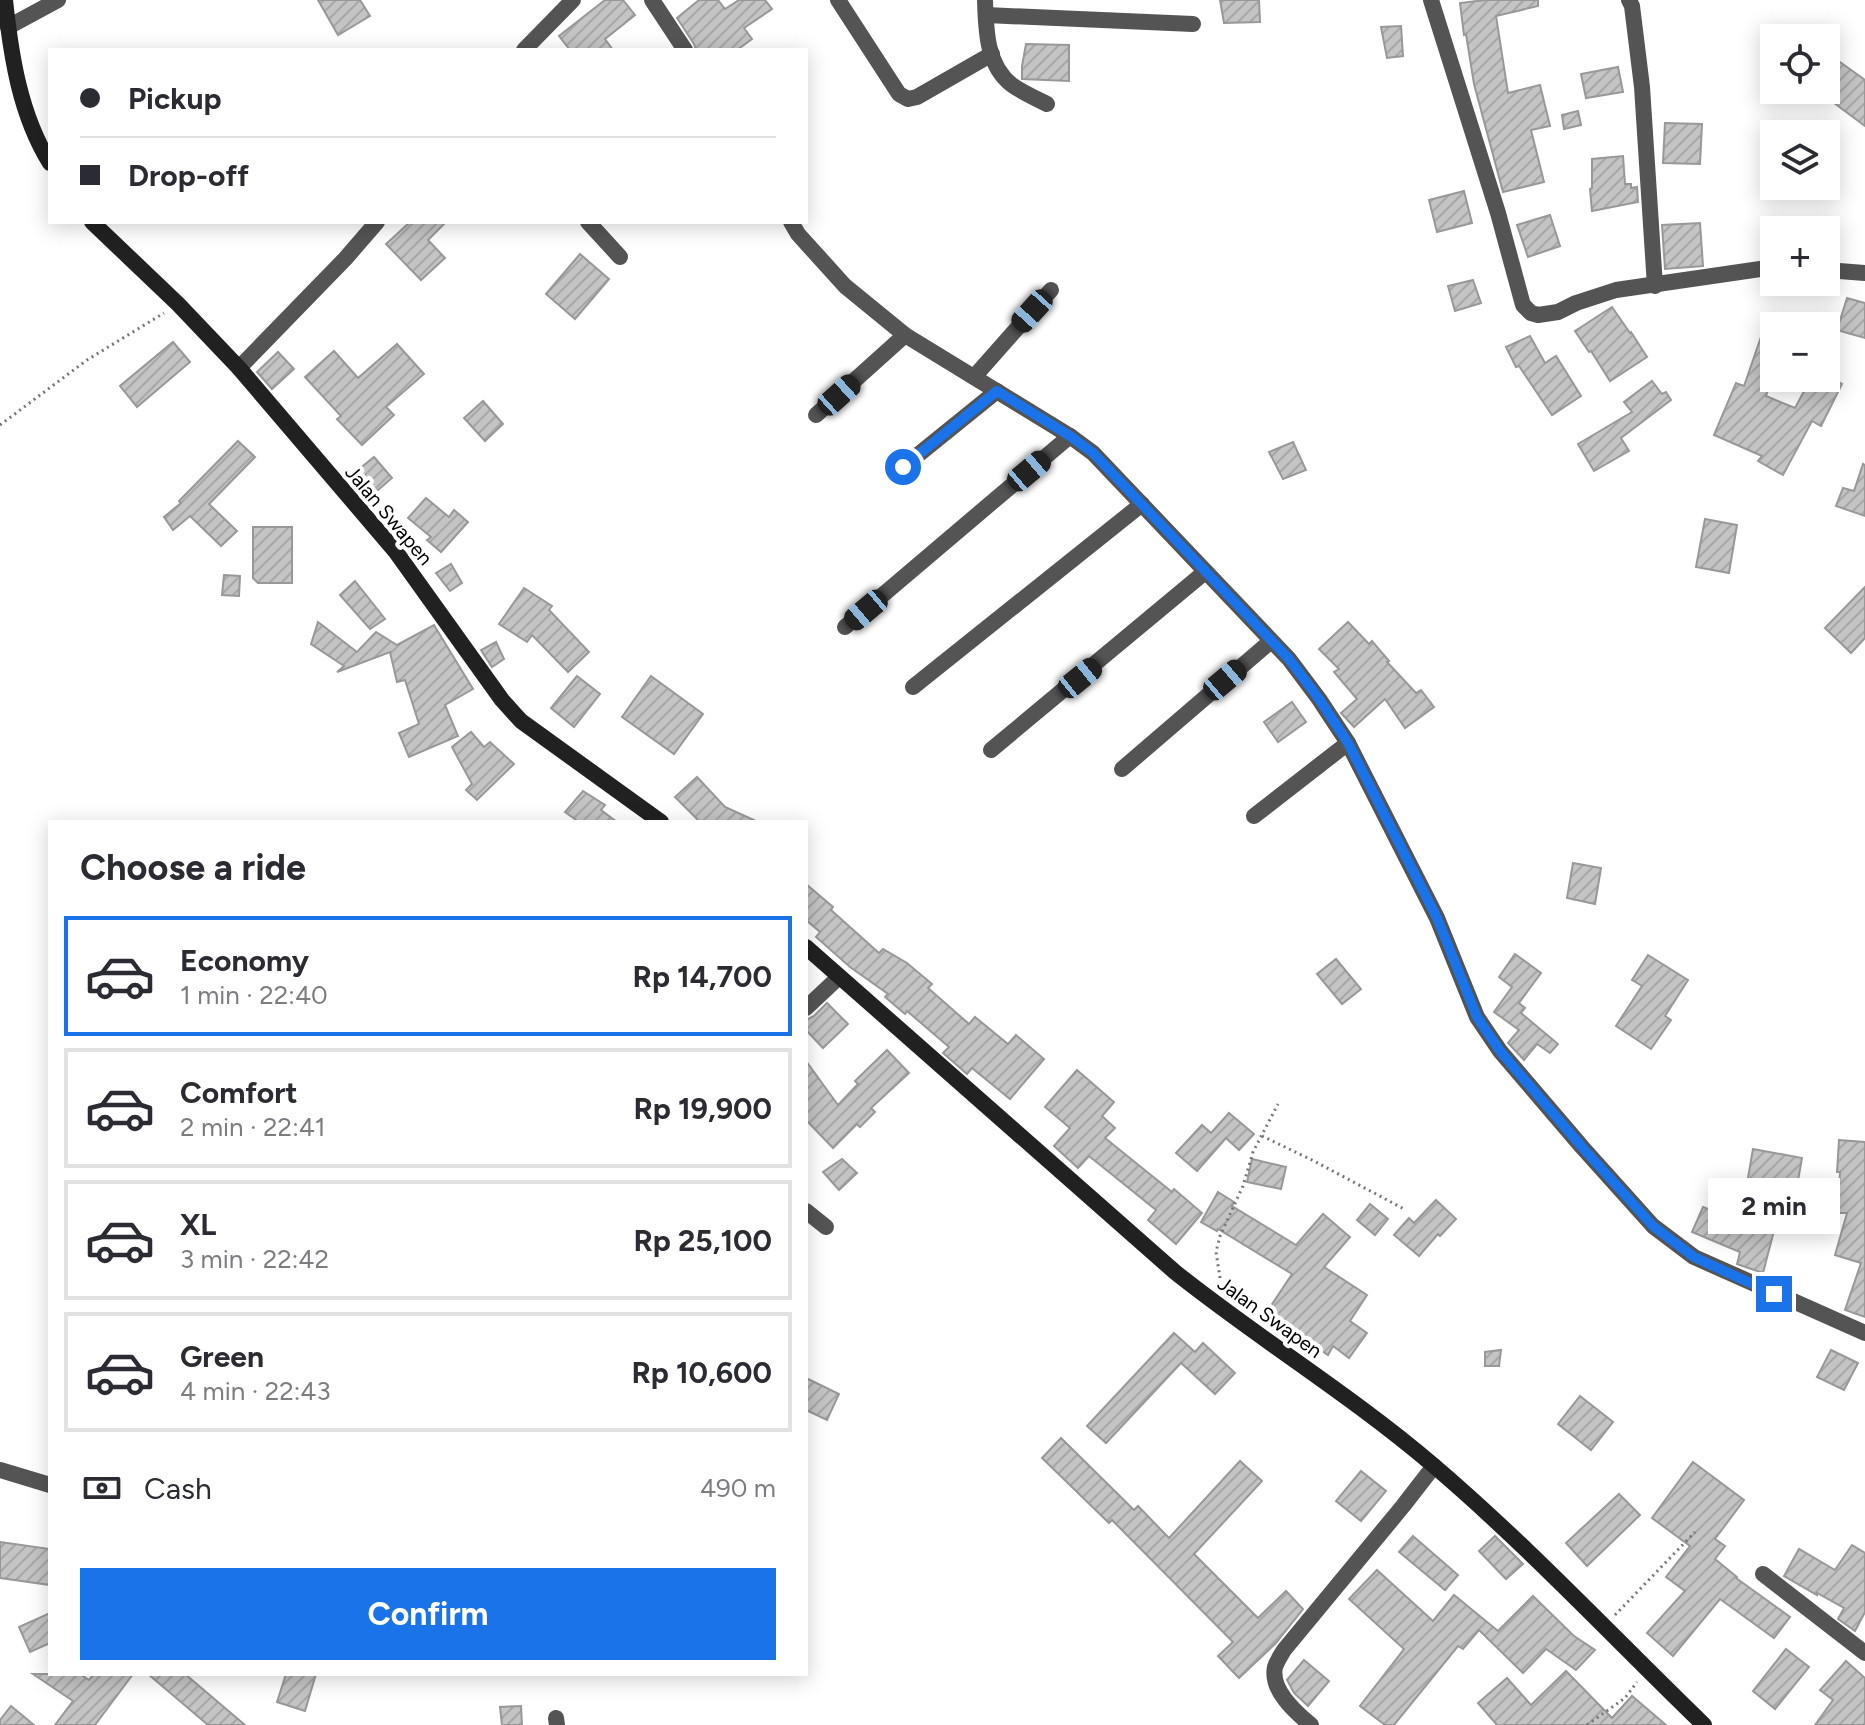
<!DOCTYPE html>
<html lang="en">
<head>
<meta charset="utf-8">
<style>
	:root { --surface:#fff; --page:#f7f7f7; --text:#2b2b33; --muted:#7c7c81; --line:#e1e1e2; --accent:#1a73e8 }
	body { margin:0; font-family:Figtree,sans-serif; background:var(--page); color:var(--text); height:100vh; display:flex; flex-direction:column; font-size:30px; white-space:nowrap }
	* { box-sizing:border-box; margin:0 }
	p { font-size:26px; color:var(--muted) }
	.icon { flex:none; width:44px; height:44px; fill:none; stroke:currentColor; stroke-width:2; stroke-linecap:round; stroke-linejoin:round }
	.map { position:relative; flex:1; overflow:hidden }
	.details { position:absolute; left:48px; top:820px; width:760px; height:856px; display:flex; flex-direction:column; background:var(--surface); border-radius:0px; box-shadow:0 4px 20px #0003 }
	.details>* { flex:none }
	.top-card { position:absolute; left:48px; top:48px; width:760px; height:176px; border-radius:0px; box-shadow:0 4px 20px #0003; display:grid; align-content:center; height:176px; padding:0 32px; background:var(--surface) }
	.buttons { position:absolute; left:1760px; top:24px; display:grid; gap:16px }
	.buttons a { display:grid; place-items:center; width:80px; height:80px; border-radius:0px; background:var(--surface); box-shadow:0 4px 20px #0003; font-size:40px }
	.end { position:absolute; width:36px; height:36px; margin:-18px; border:10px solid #1a73e8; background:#fff; box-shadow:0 0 0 4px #fff }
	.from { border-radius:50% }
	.bubble { position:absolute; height:56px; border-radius:0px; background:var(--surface); box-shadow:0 4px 20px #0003; font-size:26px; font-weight:700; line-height:56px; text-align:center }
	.car { position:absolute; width:24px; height:48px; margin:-24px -12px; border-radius:10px; box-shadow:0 0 6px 2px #0007; background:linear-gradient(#222 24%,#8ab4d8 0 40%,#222 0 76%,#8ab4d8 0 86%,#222 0) }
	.top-card b { display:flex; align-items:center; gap:28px; height:76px; font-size:30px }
	.top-card b+b { border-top:2px solid var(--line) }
	.top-card i { width:20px; height:20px; background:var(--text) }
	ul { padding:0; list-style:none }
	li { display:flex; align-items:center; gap:24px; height:120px; margin:0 16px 12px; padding:0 16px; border:4px solid var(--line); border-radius:0px }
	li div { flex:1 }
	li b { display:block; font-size:30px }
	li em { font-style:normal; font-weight:700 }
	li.current { border-color:var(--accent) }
	li>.icon { width:72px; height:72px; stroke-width:1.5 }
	h2 { padding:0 32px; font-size:36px; line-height:96px }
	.pay { display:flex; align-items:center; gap:20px; height:88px; padding:0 32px; font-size:30px }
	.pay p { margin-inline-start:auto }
	.cta { display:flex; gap:16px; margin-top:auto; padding:16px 32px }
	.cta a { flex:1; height:92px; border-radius:0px; background:var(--accent); color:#fff; font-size:32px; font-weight:700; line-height:92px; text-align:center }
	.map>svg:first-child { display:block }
</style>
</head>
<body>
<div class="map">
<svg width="1865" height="1725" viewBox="0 0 1865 1725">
	<defs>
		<pattern id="building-hatch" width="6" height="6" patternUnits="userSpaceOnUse" patternTransform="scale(2)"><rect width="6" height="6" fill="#c4c4c4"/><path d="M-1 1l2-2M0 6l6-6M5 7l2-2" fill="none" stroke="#a7a7a7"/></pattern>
	</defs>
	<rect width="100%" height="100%" fill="#fff"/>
	<!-- building -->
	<g fill="url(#building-hatch)" stroke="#989898" stroke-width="2">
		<polygon points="318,0 360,0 370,16 338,35"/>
		<polygon points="605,0 623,0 635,15 605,39 613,50 570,50 559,36"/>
		<polygon points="699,0 718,0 725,9 739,0 765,0 772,9 744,28 752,39 737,50 696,50 694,44 677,18"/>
		<polygon points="1220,0 1259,0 1260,22 1224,23"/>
		<polygon points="1485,0 1538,0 1538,6 1496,16 1508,93 1540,85 1550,126 1531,130 1544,182 1503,192 1474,84 1466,34 1464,35 1460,3"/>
		<polygon points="1401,26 1403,56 1387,58 1381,27"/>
		<polygon points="1026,44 1069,45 1069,81 1022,79 1022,66"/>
		<polygon points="1833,57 1865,80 1865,126 1826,97 1826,66"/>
		<polygon points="1618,67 1623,92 1586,98 1581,74"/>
		<polygon points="1578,111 1581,125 1564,129 1562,115"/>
		<polygon points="1665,123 1702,124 1700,164 1663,163"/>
		<polygon points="1623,156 1625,184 1631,184 1631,188 1637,187 1638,202 1592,211 1590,189 1592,188 1592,159"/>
		<polygon points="1464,191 1472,223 1437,232 1429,200"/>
		<polygon points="1550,215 1560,246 1528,257 1517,225"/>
		<polygon points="410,222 446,222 428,240 445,258 421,280 386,244"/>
		<polygon points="1700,223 1703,266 1665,269 1662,225"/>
		<polygon points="580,254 609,279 575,319 546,294"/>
		<polygon points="1473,280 1481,303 1455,311 1448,286"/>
		<polygon points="1847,298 1865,303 1865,338 1837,330"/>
		<polygon points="1612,307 1630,333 1631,332 1647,357 1610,381 1591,351 1589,352 1575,331"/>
		<polygon points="1530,336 1545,363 1556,356 1581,396 1552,415 1519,366 1516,367 1506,347"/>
		<polygon points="1761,337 1774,341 1774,373 1766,396 1795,408 1811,378 1831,378 1842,384 1821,426 1812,421 1783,475 1758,461 1762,456 1714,435 1736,383 1744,386"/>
		<polygon points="173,342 190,362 137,407 120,386"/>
		<polygon points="397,344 424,374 386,407 394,415 362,445 337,419 341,416 305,377 334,351 358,378"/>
		<polygon points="278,352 294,369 272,389 257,372"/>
		<polygon points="1652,381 1662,394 1666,392 1671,400 1621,438 1629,451 1594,471 1578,444 1632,412 1624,402"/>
		<polygon points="483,401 503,424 485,441 464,418"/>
		<polygon points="238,441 255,457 209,504 237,531 221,546 190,516 173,530 164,517 181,503 179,501"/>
		<polygon points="1293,442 1306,470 1283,479 1269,452"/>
		<polygon points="374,457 392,478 370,497 352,475"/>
		<polygon points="1863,464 1865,465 1865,516 1836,506 1843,488 1854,491"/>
		<polygon points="426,498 449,517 454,510 468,522 441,552 427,540 431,537 408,518"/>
		<polygon points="1705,519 1737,525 1729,573 1696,567"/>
		<polygon points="253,527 292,527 292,583 258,583 253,578"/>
		<polygon points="451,564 462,583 450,591 436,573"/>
		<polygon points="224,575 240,576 239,596 222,595"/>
		<polygon points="355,581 385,619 370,629 340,595"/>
		<polygon points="1865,587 1865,638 1851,653 1825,628"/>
		<polygon points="524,588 552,606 549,610 589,652 568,672 532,635 527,642 499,624"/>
		<polygon points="318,622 357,652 376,632 397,645 434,625 473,689 445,705 458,736 409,757 399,733 419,724 405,680 397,682 390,652 337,672 344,666 311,644"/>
		<polygon points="1348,622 1369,644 1372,641 1389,661 1387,662 1416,693 1421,690 1434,707 1405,728 1385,699 1354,727 1341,713 1357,699 1334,672 1339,669 1319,649"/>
		<polygon points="496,642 504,659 492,667 481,650"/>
		<polygon points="577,676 600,694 574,727 551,708"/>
		<polygon points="651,676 703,714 674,754 622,717"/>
		<polygon points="1292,702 1306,722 1278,742 1264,722"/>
		<polygon points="471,732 484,747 490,742 514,764 477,800 466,790 472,784 452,747"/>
		<polygon points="697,777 725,807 758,822 700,822 675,797"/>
		<polygon points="583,791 605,805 601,810 617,822 579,822 565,812"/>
		<polygon points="1573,863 1601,868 1595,904 1567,898"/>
		<polygon points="806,884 833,907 831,910 879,953 883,949 907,963 932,984 928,988 969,1024 975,1017 1008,1044 1016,1035 1044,1059 1010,1099 972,1068 967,1074 943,1053 949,1047 907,1011 905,1014 885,997 888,994 850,967 816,937 820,932 806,920"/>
		<polygon points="1515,954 1541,973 1519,1003 1525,1008 1521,1013 1558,1044 1550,1053 1537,1044 1524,1060 1508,1043 1519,1030 1494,1012 1512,987 1499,977"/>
		<polygon points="1648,955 1688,980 1665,1016 1671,1020 1651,1049 1616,1026 1642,986 1632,980"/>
		<polygon points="1336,959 1361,989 1342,1004 1317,974"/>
		<polygon points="827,1003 848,1024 823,1048 806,1030 806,1020 814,1016"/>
		<polygon points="887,1050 909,1073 871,1108 875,1112 860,1127 857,1124 833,1148 806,1120 806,1061 838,1105 858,1084 855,1081"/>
		<polygon points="1077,1070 1114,1102 1102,1116 1115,1128 1105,1138 1172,1192 1174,1189 1202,1213 1176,1244 1148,1220 1156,1210 1089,1156 1078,1168 1054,1146 1070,1128 1045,1107"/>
		<polygon points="1229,1113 1254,1134 1239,1150 1226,1138 1197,1171 1176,1153 1202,1125 1211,1133"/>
		<polygon points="1839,1140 1865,1142 1865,1317 1845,1310 1861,1263 1835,1255 1847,1213 1837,1213 1840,1172 1837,1172"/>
		<polygon points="1753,1149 1802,1158 1794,1203 1745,1195"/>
		<polygon points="842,1159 857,1173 839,1190 823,1172"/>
		<polygon points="1252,1159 1286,1167 1281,1189 1247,1182"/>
		<polygon points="1218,1192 1234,1202 1232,1206 1296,1245 1323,1214 1350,1237 1324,1267 1367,1295 1350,1321 1367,1333 1349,1358 1333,1346 1328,1355 1295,1333 1290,1340 1261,1321 1292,1274 1218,1229 1217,1231 1201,1222"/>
		<polygon points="1436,1200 1456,1219 1440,1236 1438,1234 1419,1256 1394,1235 1409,1218 1414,1223"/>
		<polygon points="1370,1204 1388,1219 1375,1235 1357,1220"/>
		<polygon points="1703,1207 1741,1222 1741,1218 1775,1227 1763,1273 1737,1264 1740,1252 1692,1232"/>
		<polygon points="1174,1333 1195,1352 1203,1343 1235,1373 1215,1394 1181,1363 1106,1443 1087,1426"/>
		<polygon points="1501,1350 1499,1366 1485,1366 1485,1352"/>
		<polygon points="1831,1350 1858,1363 1844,1390 1817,1377"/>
		<polygon points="806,1378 839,1394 827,1420 806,1410"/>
		<polygon points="1580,1396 1613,1422 1591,1450 1558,1424"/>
		<polygon points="1061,1438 1134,1510 1138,1506 1169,1538 1240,1461 1262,1481 1194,1554 1258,1618 1286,1591 1303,1609 1276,1643 1239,1678 1218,1656 1233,1642 1112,1520 1109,1523 1042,1458"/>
		<polygon points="1693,1462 1744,1500 1715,1539 1725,1546 1715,1559 1737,1577 1736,1578 1790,1617 1774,1638 1720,1599 1673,1656 1647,1633 1685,1591 1666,1577 1690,1546 1652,1518"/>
		<polygon points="1361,1471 1386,1491 1361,1521 1336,1501"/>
		<polygon points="1619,1494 1640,1515 1587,1566 1566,1543"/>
		<polygon points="1413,1536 1458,1575 1445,1590 1399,1552"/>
		<polygon points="1495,1536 1523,1564 1506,1579 1479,1551"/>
		<polygon points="0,1542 50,1549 50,1585 0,1578"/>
		<polygon points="1852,1545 1865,1553 1865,1612 1855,1631 1838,1619 1844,1608 1817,1593 1817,1595 1784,1576 1799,1549 1835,1570"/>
		<polygon points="1377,1570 1433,1621 1454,1595 1498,1631 1533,1596 1574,1636 1595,1650 1576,1670 1546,1649 1523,1673 1479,1630 1463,1649 1458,1646 1394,1725 1385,1725 1360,1706 1404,1649 1349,1599"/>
		<polygon points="50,1613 50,1643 30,1652 19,1627"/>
		<polygon points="1786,1649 1809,1667 1775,1709 1753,1691"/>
		<polygon points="1304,1660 1329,1681 1308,1706 1294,1693 1287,1680"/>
		<polygon points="1846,1661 1865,1678 1865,1725 1815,1725 1833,1700 1820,1690"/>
		<polygon points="1566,1671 1612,1718 1632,1696 1666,1725 1497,1725 1478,1703 1507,1678 1531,1705"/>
		<polygon points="33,1674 80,1674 89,1680 94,1674 133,1674 95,1725 55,1725 73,1701"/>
		<polygon points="148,1674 185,1674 245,1725 208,1725"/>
		<polygon points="286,1674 316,1674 305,1711 277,1702"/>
		<polygon points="11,1706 34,1725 0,1725 0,1720"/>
		<polygon points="521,1706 522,1725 502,1725 500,1707"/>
	</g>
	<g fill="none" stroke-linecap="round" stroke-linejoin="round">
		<!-- path -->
		<g stroke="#767676" stroke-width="3" stroke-dasharray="2 4" stroke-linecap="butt">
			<polyline points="0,425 87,360 164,313"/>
			<polyline points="1262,1136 1314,1161 1406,1210"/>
			<polyline points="1221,1284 1216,1252 1220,1236 1243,1186 1253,1152 1278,1104"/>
			<polyline points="1615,1615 1695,1532"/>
			<polyline points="1587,1725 1625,1698 1637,1682"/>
		</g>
		<!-- street -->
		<g stroke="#545454" stroke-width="16">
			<polyline points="652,0 685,50"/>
			<polyline points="838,0 899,94 908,99 917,97 992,54"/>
			<path d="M985,0C986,29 986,65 1012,85C1022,92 1035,98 1047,104"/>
			<polyline points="1431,0 1498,213 1523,305 1531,313 1538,315 1558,312 1576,303 1616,290 1774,267"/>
			<polyline points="1629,0 1632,6 1642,87 1655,286"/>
			<polyline points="986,15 1193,24"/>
			<polyline points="8,27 58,0"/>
			<polyline points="524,50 573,0"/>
			<polyline points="588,222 620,257"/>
			<polyline points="791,222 798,234 845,286 905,335 1070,436 1093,453 1289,659 1319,699 1348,743 1437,918 1477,1017 1500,1051 1582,1147 1653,1226 1694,1257 1865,1333"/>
			<polyline points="1826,270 1865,273"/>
			<polyline points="239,368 345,259 377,222"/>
			<polyline points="974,377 1051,290"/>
			<polyline points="816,415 905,335"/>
			<polyline points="903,467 997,391"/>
			<polyline points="845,627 1070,436"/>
			<polyline points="913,687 1142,504"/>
			<polyline points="991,750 1205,572"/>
			<polyline points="1122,769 1271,641"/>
			<polyline points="1254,816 1348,743"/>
			<polyline points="806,1008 839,977"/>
			<polyline points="806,1211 826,1227"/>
			<polyline points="0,1470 50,1485"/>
			<polyline points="1763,1574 1865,1653"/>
			<polyline points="556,1718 557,1725"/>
			<path d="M1311,1725C1295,1712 1270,1690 1275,1667C1277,1661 1281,1655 1284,1650L1403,1506L1434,1466"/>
		</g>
		<!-- secondary -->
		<g stroke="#212121" stroke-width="16">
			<path d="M5,0C11,56 20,115 50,163"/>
			<polyline points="92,222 178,304 239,368 396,552 502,700 521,721 661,822"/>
			<path d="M806,947L1175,1272C1259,1339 1351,1395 1433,1465C1528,1546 1614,1638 1704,1725"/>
		</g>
	</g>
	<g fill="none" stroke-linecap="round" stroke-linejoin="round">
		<!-- route -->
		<polyline stroke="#1a73e8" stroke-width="10" points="903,467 997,391 1070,436 1093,453 1289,659 1319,699 1348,743 1437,918 1477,1017 1500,1051 1582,1147 1653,1226 1694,1257 1774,1294"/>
	</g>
	<g text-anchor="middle" stroke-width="8" stroke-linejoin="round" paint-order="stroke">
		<!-- street labels -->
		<g font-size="20" fill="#000" stroke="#fff">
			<text transform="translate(389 515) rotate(50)" y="7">Jalan Swapen</text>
			<text transform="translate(1270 1317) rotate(36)" y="7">Jalan Swapen</text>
		</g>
	</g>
</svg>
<div class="buttons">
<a><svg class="icon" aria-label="locate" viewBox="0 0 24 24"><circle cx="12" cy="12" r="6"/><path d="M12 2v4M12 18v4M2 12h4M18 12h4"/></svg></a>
<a><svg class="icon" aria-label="layers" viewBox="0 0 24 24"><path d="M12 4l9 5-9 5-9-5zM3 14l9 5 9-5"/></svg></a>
<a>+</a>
<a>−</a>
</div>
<i class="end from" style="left:903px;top:467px"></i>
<i class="end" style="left:1774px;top:1294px"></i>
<div class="bubble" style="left:1708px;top:1178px;width:132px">2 min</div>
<i class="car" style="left:1032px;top:311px;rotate:222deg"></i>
<i class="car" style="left:839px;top:395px;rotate:48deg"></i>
<i class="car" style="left:1029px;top:471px;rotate:50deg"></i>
<i class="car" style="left:866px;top:610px;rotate:230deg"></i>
<i class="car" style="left:1080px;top:678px;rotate:51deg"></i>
<i class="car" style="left:1225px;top:680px;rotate:50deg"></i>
<div class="top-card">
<b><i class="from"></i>Pickup</b>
<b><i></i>Drop-off</b>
</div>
<section class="details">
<h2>Choose a ride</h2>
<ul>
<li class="current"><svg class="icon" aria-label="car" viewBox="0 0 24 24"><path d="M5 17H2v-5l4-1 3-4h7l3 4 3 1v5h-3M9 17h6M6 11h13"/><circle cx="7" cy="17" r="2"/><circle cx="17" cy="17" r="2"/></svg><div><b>Economy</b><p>1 min · 22:40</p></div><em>Rp 14,700</em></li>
<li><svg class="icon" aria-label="car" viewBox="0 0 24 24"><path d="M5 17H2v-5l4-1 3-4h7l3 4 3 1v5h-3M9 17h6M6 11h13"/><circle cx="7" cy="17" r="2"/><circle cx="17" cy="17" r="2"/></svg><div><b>Comfort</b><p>2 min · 22:41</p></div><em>Rp 19,900</em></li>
<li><svg class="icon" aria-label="car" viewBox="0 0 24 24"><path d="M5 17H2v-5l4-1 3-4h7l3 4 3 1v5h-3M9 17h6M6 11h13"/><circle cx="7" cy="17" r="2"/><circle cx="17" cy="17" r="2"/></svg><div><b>XL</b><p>3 min · 22:42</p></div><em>Rp 25,100</em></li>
<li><svg class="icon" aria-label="car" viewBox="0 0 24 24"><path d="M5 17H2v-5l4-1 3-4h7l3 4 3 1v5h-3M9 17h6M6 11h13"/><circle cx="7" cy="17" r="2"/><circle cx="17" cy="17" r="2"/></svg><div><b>Green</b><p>4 min · 22:43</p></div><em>Rp 10,600</em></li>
</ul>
<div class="pay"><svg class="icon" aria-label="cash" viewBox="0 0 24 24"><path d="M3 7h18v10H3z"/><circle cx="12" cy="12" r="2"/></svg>Cash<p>490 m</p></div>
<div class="cta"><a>Confirm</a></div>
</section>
</div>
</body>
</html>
